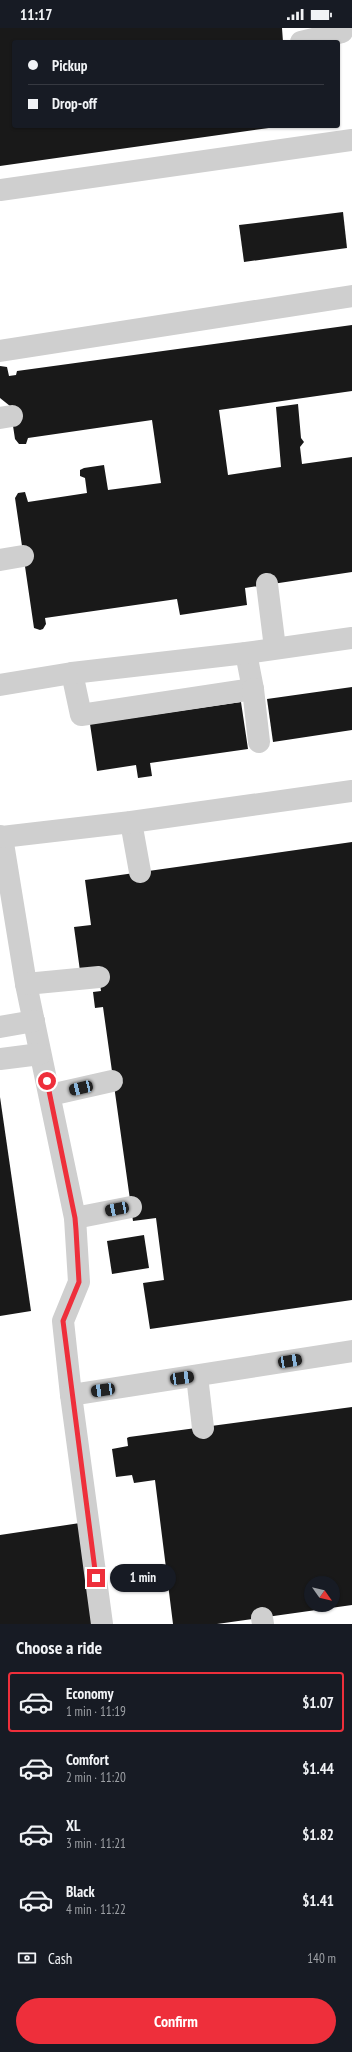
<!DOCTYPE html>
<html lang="en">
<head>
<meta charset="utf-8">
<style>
	:root { --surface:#171b24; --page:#242831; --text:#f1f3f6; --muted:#9ea1a6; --line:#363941; --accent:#ee2f3b }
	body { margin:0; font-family:"PT Sans Narrow",sans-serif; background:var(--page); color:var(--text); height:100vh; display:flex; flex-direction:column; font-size:15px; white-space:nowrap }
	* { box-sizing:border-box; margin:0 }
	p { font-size:13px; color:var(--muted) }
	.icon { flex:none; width:22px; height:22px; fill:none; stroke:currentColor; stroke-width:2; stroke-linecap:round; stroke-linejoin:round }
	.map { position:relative; height:1596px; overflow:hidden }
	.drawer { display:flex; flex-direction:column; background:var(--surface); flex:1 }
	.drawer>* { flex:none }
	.top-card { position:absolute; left:12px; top:12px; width:328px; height:88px; border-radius:4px; box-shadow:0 1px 3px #0004; display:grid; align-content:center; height:88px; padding:0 16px; background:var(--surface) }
	.needle { width:26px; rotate:124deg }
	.controls { position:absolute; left:304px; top:1548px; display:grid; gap:8px }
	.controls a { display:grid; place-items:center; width:36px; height:36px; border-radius:50%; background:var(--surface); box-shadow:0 1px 3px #0004; font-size:20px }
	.end { position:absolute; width:18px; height:18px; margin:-9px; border:5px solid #ee2f3b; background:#fff; box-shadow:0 0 0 2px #fff }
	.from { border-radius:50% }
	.bubble { position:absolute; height:28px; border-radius:14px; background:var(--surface); box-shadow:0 1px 3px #0004; font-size:13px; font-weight:700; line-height:28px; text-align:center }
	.car { position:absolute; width:12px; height:24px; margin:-12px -6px; border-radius:5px; box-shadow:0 0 3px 1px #0007; background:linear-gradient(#222 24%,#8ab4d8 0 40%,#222 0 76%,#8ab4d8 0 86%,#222 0) }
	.top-card b { display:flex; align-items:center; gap:14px; height:38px; font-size:15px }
	.top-card b+b { border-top:1px solid var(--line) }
	.top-card i { width:10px; height:10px; background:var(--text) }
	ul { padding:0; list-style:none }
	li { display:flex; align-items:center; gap:12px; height:60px; margin:0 8px 6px; padding:0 8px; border:2px solid transparent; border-radius:4px }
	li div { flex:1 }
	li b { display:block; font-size:15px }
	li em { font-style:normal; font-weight:700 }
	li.on { border-color:var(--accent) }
	li>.icon { width:36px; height:36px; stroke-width:1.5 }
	h2 { padding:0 16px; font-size:18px; line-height:48px }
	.pay { display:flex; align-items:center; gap:10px; height:44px; padding:0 16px; font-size:15px }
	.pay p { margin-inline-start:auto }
	.button { display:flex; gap:8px; margin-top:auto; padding:8px 16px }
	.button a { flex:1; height:46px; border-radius:24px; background:var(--accent); color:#fff; font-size:16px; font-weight:700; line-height:46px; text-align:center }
	.status { display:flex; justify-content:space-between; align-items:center; height:28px; padding:0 20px; background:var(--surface); direction:ltr }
	.status svg { height:11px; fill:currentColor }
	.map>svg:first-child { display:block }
</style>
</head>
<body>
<div class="status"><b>11:17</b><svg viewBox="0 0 49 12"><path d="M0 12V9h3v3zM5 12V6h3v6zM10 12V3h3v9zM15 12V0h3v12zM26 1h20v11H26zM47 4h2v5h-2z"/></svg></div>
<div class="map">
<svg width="352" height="1596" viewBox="0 0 352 1596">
	<rect width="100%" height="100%" fill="#fff"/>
	<!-- building -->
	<g fill="#191919" fill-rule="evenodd">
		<polygon points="0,0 282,0 283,14 14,14 14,98 276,99 0,138"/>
		<polygon points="343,184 347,220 244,234 239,197"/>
		<polygon points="352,297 352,363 219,382 228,447 281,439 276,379 298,376 301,410 304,414 300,419 302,436 352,429 352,544 245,560 247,577 180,587 177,571 45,590 46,596 43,601 40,602 34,600 15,470 18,465 25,464 28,474 87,465 85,450 80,448 80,442 84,440 104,437 108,462 161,455 152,392 28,410 26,416 19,416 15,411 10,378 0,370 0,338 7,339 9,348 16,347 17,343"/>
		<polygon points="352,659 352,702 273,714 267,671"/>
		<polygon points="241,674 248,721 150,735 152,748 138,750 136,737 97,743 90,696"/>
		<polygon points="352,814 352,1272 150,1301 143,1255 164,1252 156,1190 133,1193 103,979 95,980 93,964 101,963 98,941 80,943 74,899 91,897 85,852"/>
		<polygon points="0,1069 31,1283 0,1288"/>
		<polygon points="144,1207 149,1240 112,1246 107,1213"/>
		<path d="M352,1379V1577L217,1596H173L155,1452L134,1455L132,1447L116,1449L112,1421L128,1418L127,1410L129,1409ZM311,1555H333V1577H311Z"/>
		<polygon points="80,1495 94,1596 0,1596 0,1507"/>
	</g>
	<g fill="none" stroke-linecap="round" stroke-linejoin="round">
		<!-- minor -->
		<g stroke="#cfcfcf" stroke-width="22">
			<polyline points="301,14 342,4 342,0"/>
			<polyline points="0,162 352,112"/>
			<polyline points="0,323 352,268"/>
			<polyline points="0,390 12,388"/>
			<polyline points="0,532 23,528"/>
			<polyline points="267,556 275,620"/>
			<polyline points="72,645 81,687 253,661 246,625"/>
			<polyline points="0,657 72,645 246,625 352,610"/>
			<polyline points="253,661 259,714"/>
			<polyline points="131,794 140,844"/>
			<polyline points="0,808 2,809 26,956 75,1190 79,1254 63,1293 71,1367 352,1323"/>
			<polyline points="2,809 131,794 352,763"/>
			<polyline points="26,956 99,949"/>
			<polyline points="0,999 34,993"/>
			<polyline points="0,1031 40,1026"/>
			<polyline points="50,1067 112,1053"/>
			<polyline points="75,1190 131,1179"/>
			<polyline points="197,1348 203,1400"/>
			<polyline points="71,1367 102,1596"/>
			<polyline points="262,1590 263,1596"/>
		</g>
	</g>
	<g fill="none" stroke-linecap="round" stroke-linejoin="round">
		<!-- route -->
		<polyline stroke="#ee2f3b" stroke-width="5" points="47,1053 75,1190 76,1202 79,1254 63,1293 96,1550"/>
	</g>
</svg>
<div class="controls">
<a><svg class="needle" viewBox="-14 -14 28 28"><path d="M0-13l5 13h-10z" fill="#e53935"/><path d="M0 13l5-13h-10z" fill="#9ea1a6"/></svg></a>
</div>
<i class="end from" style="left:47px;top:1053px"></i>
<i class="end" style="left:96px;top:1550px"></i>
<div class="bubble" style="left:110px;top:1536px;width:66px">1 min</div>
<i class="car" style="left:81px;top:1060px;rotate:257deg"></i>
<i class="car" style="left:117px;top:1181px;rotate:259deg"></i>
<i class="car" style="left:290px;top:1333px;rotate:81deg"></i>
<i class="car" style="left:182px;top:1350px;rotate:82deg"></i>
<i class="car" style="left:103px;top:1362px;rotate:262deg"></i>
<div class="top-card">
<b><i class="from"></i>Pickup</b>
<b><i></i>Drop-off</b>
</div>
</div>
<section class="drawer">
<h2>Choose a ride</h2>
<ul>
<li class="on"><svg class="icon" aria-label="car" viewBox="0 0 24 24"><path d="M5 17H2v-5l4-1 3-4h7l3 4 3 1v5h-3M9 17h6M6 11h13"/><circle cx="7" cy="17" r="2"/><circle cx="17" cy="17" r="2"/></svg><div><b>Economy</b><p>1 min · 11:19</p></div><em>$1.07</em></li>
<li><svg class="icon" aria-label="car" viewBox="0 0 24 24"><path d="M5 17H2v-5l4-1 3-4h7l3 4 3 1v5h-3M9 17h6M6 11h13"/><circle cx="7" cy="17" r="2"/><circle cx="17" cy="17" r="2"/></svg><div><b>Comfort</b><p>2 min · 11:20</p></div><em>$1.44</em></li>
<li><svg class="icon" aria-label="car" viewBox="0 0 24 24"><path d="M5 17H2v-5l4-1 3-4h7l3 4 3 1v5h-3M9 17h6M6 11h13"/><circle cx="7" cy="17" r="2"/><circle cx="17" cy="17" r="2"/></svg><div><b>XL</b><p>3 min · 11:21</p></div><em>$1.82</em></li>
<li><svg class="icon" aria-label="car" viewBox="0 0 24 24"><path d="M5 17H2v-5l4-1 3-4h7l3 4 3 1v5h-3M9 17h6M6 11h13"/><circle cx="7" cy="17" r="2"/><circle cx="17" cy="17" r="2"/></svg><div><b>Black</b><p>4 min · 11:22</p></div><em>$1.41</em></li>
</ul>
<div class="pay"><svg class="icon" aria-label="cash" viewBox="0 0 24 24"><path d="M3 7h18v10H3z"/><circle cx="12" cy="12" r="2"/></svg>Cash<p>140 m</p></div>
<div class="button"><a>Confirm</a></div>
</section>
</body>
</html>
